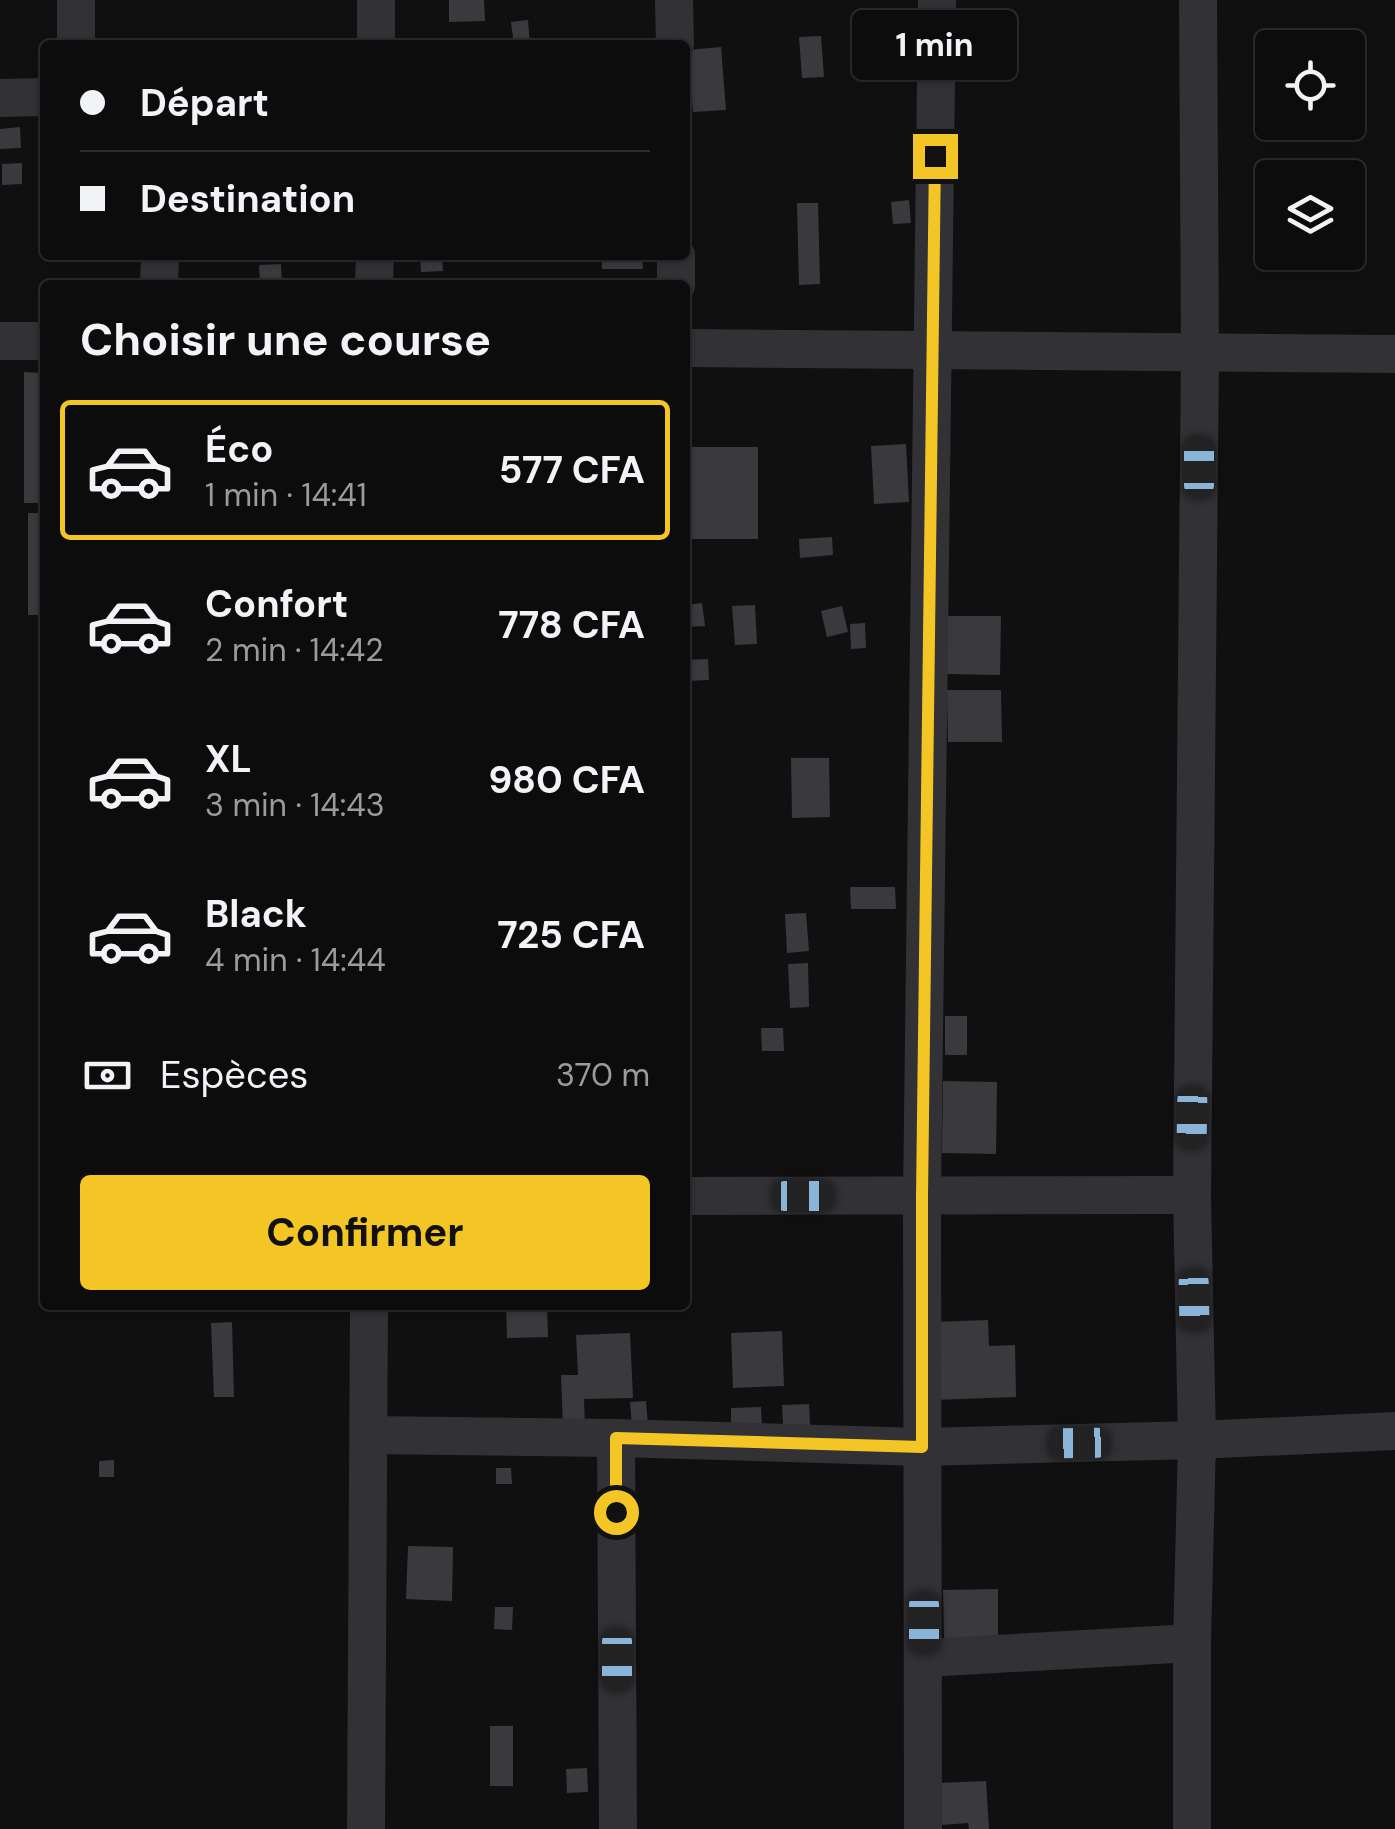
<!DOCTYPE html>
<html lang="fr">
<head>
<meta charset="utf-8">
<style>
	:root { --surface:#0c0c0d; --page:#1a1a1b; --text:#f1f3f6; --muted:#9a9b9d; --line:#2c2c2e; --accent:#f3c626 }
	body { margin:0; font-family:"DM Sans",sans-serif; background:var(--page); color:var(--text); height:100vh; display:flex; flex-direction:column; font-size:38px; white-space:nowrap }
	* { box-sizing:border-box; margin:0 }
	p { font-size:32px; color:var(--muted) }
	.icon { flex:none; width:55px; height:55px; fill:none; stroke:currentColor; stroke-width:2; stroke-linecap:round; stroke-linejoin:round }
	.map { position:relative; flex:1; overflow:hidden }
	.side { position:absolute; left:40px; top:280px; width:650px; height:1030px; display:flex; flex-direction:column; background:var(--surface); border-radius:10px; box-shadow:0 2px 8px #0004,0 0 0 2px var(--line) }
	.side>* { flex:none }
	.top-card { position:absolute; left:40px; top:40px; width:650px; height:220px; border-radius:10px; box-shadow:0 2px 8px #0004,0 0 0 2px var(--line); display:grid; align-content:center; height:220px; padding:0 40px; background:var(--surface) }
	.tools { position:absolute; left:1255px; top:30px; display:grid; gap:20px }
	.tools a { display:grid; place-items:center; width:110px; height:110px; border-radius:10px; background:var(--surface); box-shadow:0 2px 8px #0004,0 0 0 2px var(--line); font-size:50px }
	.end { position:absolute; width:45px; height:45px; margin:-22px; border:12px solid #f3c626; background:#111; box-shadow:0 0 0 5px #111 }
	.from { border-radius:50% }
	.bubble { position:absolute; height:70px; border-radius:10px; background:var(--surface); box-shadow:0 2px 8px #0004,0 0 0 2px var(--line); font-size:32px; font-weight:700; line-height:70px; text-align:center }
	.car { position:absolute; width:30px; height:60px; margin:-30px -15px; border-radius:12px; box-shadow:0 0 8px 2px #0007; background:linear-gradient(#222 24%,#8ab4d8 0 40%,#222 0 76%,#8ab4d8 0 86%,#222 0) }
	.top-card b { display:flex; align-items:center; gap:35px; height:95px; font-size:38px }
	.top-card b+b { border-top:2px solid var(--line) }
	.top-card i { width:25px; height:25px; background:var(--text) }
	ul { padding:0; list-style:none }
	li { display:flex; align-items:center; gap:30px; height:140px; margin:0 20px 15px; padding:0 20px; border:5px solid transparent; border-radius:10px }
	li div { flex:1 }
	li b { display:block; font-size:38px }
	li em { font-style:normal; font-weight:700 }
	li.current { border-color:var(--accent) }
	li>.icon { width:90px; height:90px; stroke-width:1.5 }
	h2 { padding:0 40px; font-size:45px; line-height:120px }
	.pay { display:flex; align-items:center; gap:25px; height:110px; padding:0 40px; font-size:38px }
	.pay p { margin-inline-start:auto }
	.cta { display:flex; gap:20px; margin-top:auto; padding:20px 40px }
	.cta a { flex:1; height:115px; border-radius:10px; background:var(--accent); color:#111; font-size:40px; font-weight:700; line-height:115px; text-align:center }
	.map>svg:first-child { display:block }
</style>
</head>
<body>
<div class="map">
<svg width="1395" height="1829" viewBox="0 0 1395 1829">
	<rect width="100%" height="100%" fill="#101011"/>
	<!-- building -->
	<g fill="#3a3a3e">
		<polygon points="449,0 484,0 485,21 449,22"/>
		<polygon points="528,20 530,45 514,45 511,22"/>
		<polygon points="821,36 824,77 802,78 799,37"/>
		<polygon points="721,47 726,110 693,112 688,50"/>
		<polygon points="915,47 915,68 892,69 891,48"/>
		<polygon points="20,127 21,148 0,149 0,129"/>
		<polygon points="22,163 22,184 2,185 2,164"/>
		<polygon points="909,200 911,223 893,224 891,202"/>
		<polygon points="797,203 818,203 820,284 799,285"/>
		<polygon points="420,255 442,255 443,271 421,272"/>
		<polygon points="602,255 642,255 643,269 602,269"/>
		<polygon points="281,264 282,284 260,285 259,265"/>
		<polygon points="24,372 45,373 45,503 24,503"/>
		<polygon points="906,444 909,502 874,504 871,446"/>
		<rect x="685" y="447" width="73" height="92"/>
		<rect x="28" y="513" width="17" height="102"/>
		<polygon points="832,537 833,555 800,558 799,539"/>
		<polygon points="702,603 705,626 685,627 685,605"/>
		<polygon points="755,605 757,644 735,645 732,606"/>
		<polygon points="842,606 848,632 827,637 821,611"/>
		<polygon points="946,616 1001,616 1000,675 946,674"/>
		<polygon points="865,623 866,648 851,649 850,624"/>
		<polygon points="708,659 709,680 686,681 685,660"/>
		<polygon points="947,690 1001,690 1002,742 948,742"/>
		<polygon points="791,758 829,758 830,817 792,818"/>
		<polygon points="850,887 895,887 896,909 851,909"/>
		<polygon points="806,913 809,951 787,953 785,914"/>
		<polygon points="808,963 809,1007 790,1008 788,964"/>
		<rect x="945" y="1016" width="22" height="39"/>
		<polygon points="761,1028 783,1028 784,1051 762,1051"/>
		<polygon points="943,1081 997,1082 996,1154 942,1153"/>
		<polygon points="506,1305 547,1305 548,1337 507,1338"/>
		<polygon points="988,1320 989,1346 1015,1345 1016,1397 934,1400 931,1322"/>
		<polygon points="232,1322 234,1397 214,1397 211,1323"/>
		<polygon points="782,1331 784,1386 733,1388 731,1333"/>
		<polygon points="630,1333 633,1398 584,1399 585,1427 563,1427 561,1375 578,1375 576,1335"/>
		<polygon points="646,1401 648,1425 632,1426 630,1402"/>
		<polygon points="809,1404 810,1425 783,1425 782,1405"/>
		<polygon points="761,1407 762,1426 731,1426 731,1408"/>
		<polygon points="114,1460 114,1477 99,1477 99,1461"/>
		<polygon points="496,1468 511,1468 512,1484 496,1484"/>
		<polygon points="408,1546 453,1547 452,1601 406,1599"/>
		<polygon points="998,1589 998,1638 944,1638 943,1590"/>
		<polygon points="495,1607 513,1607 512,1630 494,1629"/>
		<rect x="490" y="1726" width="23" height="60"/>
		<polygon points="587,1768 588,1792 567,1793 566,1769"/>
		<polygon points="986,1781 989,1829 969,1829 968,1823 941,1825 938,1783"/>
	</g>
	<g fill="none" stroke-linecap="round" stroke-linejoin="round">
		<!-- minor -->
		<g stroke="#313136" stroke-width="38">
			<polyline points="674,0 675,45"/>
			<polyline points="76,45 76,0"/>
			<polyline points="376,45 376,0"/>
			<polyline points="0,98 45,97"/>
			<polyline points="676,255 676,285"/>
			<polyline points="159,285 160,255"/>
			<polyline points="374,285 375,255"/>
			<polyline points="0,341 45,341"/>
			<polyline points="685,348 1395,354"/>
			<polyline points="685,1196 1192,1195"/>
			<polyline points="369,1435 616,1438 922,1447 1197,1440 1395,1431"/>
			<polyline points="616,1438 618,1829"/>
			<polyline points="925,1658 1192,1643"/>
			<polyline points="366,1829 369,1305"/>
			<polyline points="923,1829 922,1197 937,0"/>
			<polyline points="1192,1829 1192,1643 1197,1440 1192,1195 1200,352 1198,0"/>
		</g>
	</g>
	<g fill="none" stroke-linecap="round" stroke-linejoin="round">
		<!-- route -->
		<polyline stroke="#f3c626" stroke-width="12" points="616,1512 616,1438 922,1447 922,1197 935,156"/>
	</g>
</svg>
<div class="tools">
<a><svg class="icon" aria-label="locate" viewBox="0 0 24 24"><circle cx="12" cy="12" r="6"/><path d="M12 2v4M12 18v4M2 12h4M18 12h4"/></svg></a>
<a><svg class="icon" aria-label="layers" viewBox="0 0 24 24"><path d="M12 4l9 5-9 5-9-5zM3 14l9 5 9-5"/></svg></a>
</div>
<i class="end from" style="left:616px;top:1512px"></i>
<i class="end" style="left:935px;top:156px"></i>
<div class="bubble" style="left:852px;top:10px;width:165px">1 min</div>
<i class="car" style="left:1199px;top:467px;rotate:0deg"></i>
<i class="car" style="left:1192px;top:1118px;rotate:181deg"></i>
<i class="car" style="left:803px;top:1196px;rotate:90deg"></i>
<i class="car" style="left:1194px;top:1300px;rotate:179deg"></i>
<i class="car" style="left:1079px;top:1443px;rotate:269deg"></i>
<i class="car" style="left:924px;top:1623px;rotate:180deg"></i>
<i class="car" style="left:617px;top:1660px;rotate:180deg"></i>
<div class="top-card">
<b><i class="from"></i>Départ</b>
<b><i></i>Destination</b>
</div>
<section class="side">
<h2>Choisir une course</h2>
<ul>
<li class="current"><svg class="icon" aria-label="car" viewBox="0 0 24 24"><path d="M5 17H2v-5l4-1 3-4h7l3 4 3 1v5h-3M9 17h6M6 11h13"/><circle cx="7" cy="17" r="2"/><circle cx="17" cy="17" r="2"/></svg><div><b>Éco</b><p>1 min · 14:41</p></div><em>577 CFA</em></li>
<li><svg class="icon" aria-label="car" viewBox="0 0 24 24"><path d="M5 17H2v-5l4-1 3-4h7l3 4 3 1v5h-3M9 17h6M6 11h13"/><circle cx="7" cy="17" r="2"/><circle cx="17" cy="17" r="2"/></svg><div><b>Confort</b><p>2 min · 14:42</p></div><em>778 CFA</em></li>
<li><svg class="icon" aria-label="car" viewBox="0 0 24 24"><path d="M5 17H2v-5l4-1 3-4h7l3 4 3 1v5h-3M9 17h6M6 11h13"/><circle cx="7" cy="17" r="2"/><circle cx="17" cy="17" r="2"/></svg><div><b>XL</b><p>3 min · 14:43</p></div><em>980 CFA</em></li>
<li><svg class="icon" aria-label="car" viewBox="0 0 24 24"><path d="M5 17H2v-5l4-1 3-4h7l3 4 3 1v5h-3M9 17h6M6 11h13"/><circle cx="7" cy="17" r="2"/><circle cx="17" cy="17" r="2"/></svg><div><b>Black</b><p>4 min · 14:44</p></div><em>725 CFA</em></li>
</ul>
<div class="pay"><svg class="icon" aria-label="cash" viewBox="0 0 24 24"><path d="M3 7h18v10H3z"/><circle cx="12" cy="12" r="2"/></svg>Espèces<p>370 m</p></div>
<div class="cta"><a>Confirmer</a></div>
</section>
</div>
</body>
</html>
